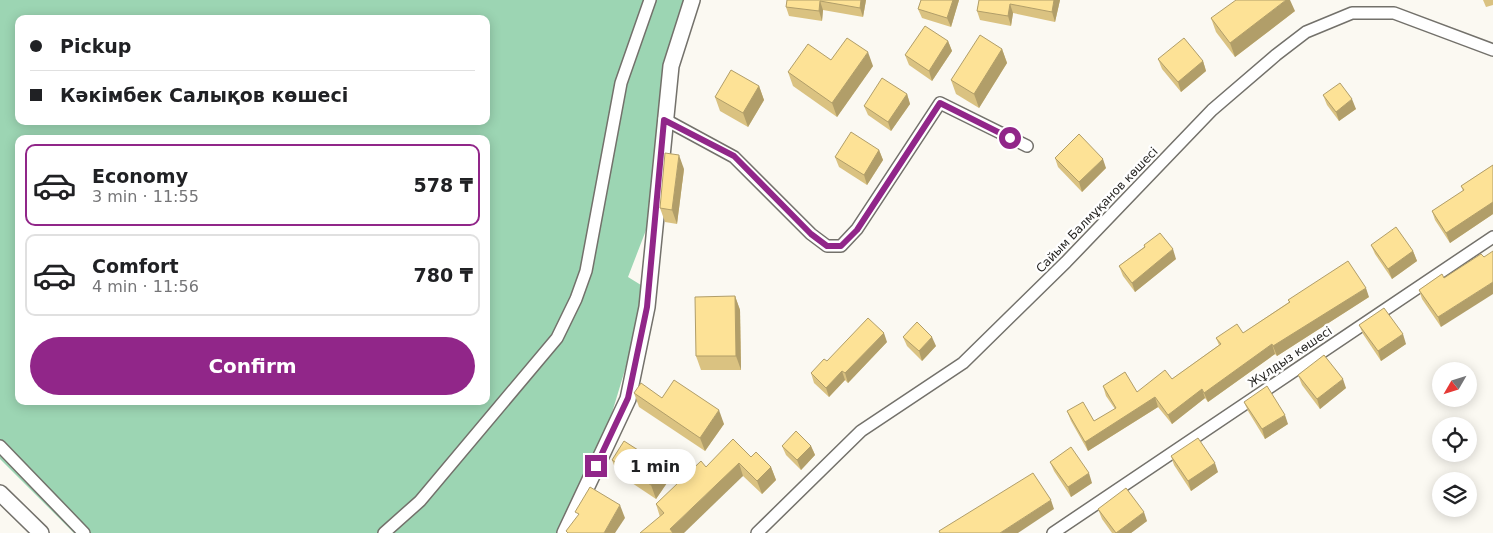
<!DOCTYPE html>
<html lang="en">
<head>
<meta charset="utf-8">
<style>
	:root { --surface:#fff; --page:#f6f6f6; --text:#202124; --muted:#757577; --line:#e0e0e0; --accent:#912689 }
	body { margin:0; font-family:"DejaVu Sans",sans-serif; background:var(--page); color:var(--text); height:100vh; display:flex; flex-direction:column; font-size:19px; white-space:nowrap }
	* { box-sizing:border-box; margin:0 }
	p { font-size:16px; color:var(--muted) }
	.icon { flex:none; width:28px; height:28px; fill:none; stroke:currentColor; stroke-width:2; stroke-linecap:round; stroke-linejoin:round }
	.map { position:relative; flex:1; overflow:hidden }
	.sheet { position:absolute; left:15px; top:135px; width:475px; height:270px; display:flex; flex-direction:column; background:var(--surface); border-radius:10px; box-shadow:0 2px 12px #0003 }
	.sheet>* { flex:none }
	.top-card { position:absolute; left:15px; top:15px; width:475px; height:110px; border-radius:10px; box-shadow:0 2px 12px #0003; display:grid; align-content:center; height:110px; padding:0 15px; background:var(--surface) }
	.needle { width:32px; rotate:231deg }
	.buttons { position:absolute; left:1432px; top:362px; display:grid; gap:10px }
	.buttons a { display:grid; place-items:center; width:45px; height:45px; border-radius:50%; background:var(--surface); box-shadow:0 2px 12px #0003; font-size:25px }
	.end { position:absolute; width:22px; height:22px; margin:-11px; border:6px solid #912689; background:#fff; box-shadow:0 0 0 2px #fff }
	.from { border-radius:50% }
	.bubble { position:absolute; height:35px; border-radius:18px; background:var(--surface); box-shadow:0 2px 12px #0003; font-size:16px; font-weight:600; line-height:35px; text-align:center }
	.top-card b { display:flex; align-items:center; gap:18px; height:48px; font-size:19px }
	.top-card b+b { border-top:1px solid var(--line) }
	.top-card i { width:12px; height:12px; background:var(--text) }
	ul { padding:9px 0 0; list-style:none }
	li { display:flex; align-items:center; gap:15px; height:82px; margin:0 10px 8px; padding:0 5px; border:2px solid var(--line); border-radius:10px }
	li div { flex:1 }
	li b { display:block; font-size:19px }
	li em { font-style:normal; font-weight:600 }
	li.active { border-color:var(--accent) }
	li>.icon { width:45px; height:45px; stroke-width:1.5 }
	.action { display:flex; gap:10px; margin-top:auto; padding:10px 15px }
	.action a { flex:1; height:58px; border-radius:30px; background:var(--accent); color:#fff; font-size:20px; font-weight:600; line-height:58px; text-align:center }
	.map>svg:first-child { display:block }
</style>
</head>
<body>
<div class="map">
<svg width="1493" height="533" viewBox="0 0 1493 533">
	<rect width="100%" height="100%" fill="#fbf9f2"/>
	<!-- green -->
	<path fill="#9cd5b3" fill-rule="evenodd" d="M0,0H687L658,199L628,277L649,290L596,466L559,533H74L0,459ZM19,19H486V121H19ZM19,139H486V401H19Z"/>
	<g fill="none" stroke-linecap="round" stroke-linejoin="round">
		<defs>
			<g id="street">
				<polyline points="664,119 734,157 811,234 827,246 841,246 857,229 940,103 1027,146"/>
				<polyline points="0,446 84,533"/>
				<polyline points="384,533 420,501 557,338 576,299 586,271 621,83 650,0"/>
				<polyline points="757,533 861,431 963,363 1066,262 1212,110 1276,55 1306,32 1352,13 1394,13 1493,50"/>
				<polyline points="1053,533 1493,237"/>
			</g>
			<g id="secondary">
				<polyline points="0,493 41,533"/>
				<polyline points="565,533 628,399 647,307 671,66 692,0"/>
			</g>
		</defs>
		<!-- street casing -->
		<use href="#street" stroke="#73716b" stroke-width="14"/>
		<!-- secondary casing -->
		<use href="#secondary" stroke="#73716b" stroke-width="18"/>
		<!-- street -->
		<use href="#street" stroke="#fff" stroke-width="11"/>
		<!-- secondary -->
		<use href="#secondary" stroke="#fff" stroke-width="15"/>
	</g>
	<!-- wall -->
	<g fill="#dac281">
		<polygon points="787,0 866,0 863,17 823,10 822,21 789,16 786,7"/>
		<polygon points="921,0 959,0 951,27 922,18 918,9"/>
		<polygon points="979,0 1060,0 1055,22 1013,13 1011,26 980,20 977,11"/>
		<polygon points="1483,0 1493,0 1493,5 1486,7"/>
		<polygon points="1295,11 1235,57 1216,32 1211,18"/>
		<polygon points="948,41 952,51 932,81 909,65 905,55"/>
		<polygon points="1002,49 1007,63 979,108 956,94 951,80"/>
		<polygon points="1158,59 1203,61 1206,71 1181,92 1162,69"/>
		<polygon points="831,60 873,66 837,117 793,86 788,72"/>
		<polygon points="759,86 764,100 748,127 720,111 715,97"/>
		<polygon points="907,94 910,104 891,131 868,115 864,106"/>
		<polygon points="1323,95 1356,109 1339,121 1327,105"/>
		<polygon points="879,150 883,160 867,185 839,167 835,157"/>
		<polygon points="1055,158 1106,168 1082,192 1058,167"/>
		<polygon points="1493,165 1493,214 1450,243 1435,220 1432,211 1463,191 1461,186"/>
		<polygon points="684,169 677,224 665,222 660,208"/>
		<polygon points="1144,245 1176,259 1135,292 1123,276 1119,266 1144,247"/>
		<polygon points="1371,245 1413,251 1417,261 1392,279 1375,254"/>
		<polygon points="1442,274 1441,327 1422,299 1419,290"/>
		<polygon points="735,296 740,310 741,370 701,370 696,356"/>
		<polygon points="1369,297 1277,356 1275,354 1208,402 1205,398 1172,424 1158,407 1088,451 1071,421 1067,411 1094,421 1115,409 1106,396 1103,386 1137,392 1172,379 1219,345 1216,338 1243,333 1289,302 1288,300"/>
		<polygon points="1359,325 1406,344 1381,361 1363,334"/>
		<polygon points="903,337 936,346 922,361 907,346"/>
		<polygon points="887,342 848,383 845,380 829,397 814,383 811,373 827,361"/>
		<polygon points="1298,375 1346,388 1320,409 1302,385"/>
		<polygon points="634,393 662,398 724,424 705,451 639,407"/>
		<polygon points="1244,402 1288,424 1265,439 1248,411"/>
		<polygon points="782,446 811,446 815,455 801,470 786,455"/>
		<polygon points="1171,456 1218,472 1191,491 1174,465"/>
		<polygon points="751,457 771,467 776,480 762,494 743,476 660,517 656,504 706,467"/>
		<polygon points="612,460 663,466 669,480 656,499 617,473"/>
		<polygon points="1050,462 1092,483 1071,497 1054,471"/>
		<polygon points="1098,509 1147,521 1131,533 1112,533 1102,519"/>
	</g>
	<!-- shaded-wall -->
	<g fill="#b19e69">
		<polygon points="861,0 866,0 863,17 860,8"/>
		<polygon points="953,0 959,0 951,27 947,18"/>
		<polygon points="1054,0 1060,0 1055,22 1052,12"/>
		<polygon points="1286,0 1290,0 1295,11 1235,57 1230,43"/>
		<polygon points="820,1 823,10 822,21 819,11"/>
		<polygon points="1010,4 1013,13 1011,26 1008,16"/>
		<polygon points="948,41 952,51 932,81 929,71"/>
		<polygon points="1002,49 1007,63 979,108 974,94"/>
		<polygon points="868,52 873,66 837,117 832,103"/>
		<polygon points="1203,61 1206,71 1181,92 1178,82"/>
		<polygon points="759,86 764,100 748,127 743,113"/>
		<polygon points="907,94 910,104 891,131 888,122"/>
		<polygon points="1352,99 1356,109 1339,121 1336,112"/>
		<polygon points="879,150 883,160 867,185 864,175"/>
		<polygon points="679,155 684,169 677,224 672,210"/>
		<polygon points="1103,159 1106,168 1082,192 1079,182"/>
		<polygon points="1493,202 1493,214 1450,243 1446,233"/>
		<polygon points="1173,249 1176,259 1135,292 1132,283"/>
		<polygon points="1413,251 1417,261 1392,279 1388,269"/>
		<polygon points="1493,282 1493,294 1441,327 1438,317"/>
		<polygon points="1366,288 1369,297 1277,356 1273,346"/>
		<polygon points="735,296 740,310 741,370 736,356"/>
		<polygon points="884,333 887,342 848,383 845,373"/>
		<polygon points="1403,334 1406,344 1381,361 1378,351"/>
		<polygon points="932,337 936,346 922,361 919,351"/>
		<polygon points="1272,344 1275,354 1208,402 1204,393"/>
		<polygon points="842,371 845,380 829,397 826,388"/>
		<polygon points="1343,379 1346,388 1320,409 1317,399"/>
		<polygon points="1202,389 1205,398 1172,424 1168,415"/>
		<polygon points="1155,397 1158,407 1088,451 1085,442"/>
		<polygon points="719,410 724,424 705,451 700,438"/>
		<polygon points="1285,415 1288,424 1265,439 1262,429"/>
		<polygon points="811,446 815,455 801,470 797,460"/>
		<polygon points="739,463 743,476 684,533 671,533 670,529"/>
		<polygon points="1215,463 1218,472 1191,491 1188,481"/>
		<polygon points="663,466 669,480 656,499 651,485"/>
		<polygon points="771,467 776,480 762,494 757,481"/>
		<polygon points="1089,473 1092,483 1071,497 1068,487"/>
		<polygon points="1051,500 1054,509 1018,533 1000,533"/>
		<polygon points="620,505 625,518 615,533 604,533"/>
		<polygon points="1144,512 1147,521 1131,533 1116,533"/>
	</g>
	<!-- building -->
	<g fill="#fde296" stroke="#b19e69">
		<polygon points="787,0 861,0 860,8 820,1 819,11 786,7"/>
		<polygon points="921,0 953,0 947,18 918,9"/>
		<polygon points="979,0 1054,0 1052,12 1010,4 1008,16 977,11"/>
		<polygon points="1236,0 1286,0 1230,43 1211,18"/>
		<polygon points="925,26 948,41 929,71 905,55"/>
		<polygon points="980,35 1002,49 974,94 951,80"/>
		<polygon points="847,38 868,52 832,103 788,72 808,44 831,60"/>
		<polygon points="1184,38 1203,61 1178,82 1158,59"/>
		<polygon points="731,70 759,86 743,113 715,97"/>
		<polygon points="882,78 907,94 888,122 864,106"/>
		<polygon points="1340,83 1352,99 1336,112 1323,95"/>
		<polygon points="851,132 879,150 864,175 835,157"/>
		<polygon points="1079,134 1103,159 1079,182 1055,158"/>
		<polygon points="665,153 679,155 672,210 660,208"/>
		<polygon points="1493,165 1493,202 1446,233 1432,211 1464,190 1461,186"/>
		<polygon points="1396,227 1413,251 1388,269 1371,245"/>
		<polygon points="1160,233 1173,249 1132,283 1119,266 1145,247 1144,245"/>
		<polygon points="1493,251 1493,282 1438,317 1419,290 1442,274 1444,278 1481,254 1484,257"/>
		<polygon points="1348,261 1366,288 1273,346 1272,344 1204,393 1202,389 1168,415 1155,397 1085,442 1067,411 1083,402 1094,421 1116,408 1103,386 1125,372 1137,392 1165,370 1172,379 1221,344 1216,338 1237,324 1243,333 1290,302 1288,300"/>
		<polygon points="735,296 736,356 696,356 695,297"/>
		<polygon points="1384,308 1403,334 1378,351 1359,325"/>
		<polygon points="868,318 884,333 845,373 842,371 826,388 811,373 824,359 827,361"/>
		<polygon points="917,322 932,337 919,351 903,337"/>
		<polygon points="1324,355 1343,379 1317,399 1298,375"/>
		<polygon points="674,380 719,410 700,438 634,393 641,383 662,398"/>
		<polygon points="1267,386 1285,415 1262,429 1244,402"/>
		<polygon points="796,431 811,446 797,460 782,446"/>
		<polygon points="1198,438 1215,463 1188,481 1171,456"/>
		<polygon points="733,439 751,457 756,452 771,467 757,481 739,463 670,529 673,533 640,533 664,513 656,504 701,461 706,467"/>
		<polygon points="624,441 663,466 651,485 612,460"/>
		<polygon points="1071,447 1089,473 1068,487 1050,462"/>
		<polygon points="1033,473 1051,500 1000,533 940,533 939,531"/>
		<polygon points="590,487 620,505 604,533 568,533 566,531 579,514 575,512"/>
		<polygon points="1126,488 1144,512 1116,533 1098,509"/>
	</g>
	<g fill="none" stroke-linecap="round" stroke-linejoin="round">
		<!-- route -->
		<polyline stroke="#912689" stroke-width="6" points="596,466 628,398 647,307 664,120 734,156 811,234 827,246 841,246 857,230 940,103 1010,138"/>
	</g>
	<g text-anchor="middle" stroke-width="4.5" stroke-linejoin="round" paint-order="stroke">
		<!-- street labels -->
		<g font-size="12" fill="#272623" stroke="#fff">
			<text transform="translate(1097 210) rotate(-46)" y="4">Сайым Балмұқанов көшесі</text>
			<text transform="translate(1290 357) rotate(-34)" y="4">Жұлдыз көшесі</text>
		</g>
	</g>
</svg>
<div class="buttons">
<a><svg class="needle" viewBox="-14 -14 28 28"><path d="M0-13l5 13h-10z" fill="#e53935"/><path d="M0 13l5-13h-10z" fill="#757577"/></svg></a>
<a><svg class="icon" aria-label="locate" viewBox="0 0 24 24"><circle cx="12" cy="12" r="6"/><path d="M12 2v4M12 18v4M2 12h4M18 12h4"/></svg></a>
<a><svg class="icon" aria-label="layers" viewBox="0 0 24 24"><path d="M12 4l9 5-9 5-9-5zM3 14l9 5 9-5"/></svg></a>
</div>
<i class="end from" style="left:1010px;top:138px"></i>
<i class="end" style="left:596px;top:466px"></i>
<div class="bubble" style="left:614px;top:449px;width:82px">1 min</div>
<div class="top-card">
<b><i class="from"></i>Pickup</b>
<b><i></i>Кәкімбек Салықов көшесі</b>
</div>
<section class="sheet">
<ul>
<li class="active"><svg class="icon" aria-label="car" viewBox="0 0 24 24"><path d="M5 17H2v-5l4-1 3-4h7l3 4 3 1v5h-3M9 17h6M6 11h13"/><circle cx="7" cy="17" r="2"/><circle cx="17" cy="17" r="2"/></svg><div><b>Economy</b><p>3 min · 11:55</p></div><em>578 ₸</em></li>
<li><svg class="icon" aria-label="car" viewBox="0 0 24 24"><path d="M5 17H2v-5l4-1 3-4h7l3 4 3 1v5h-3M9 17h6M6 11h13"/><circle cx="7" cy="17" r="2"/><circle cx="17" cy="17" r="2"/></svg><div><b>Comfort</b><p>4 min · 11:56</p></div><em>780 ₸</em></li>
</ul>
<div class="action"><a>Confirm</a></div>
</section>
</div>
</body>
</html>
